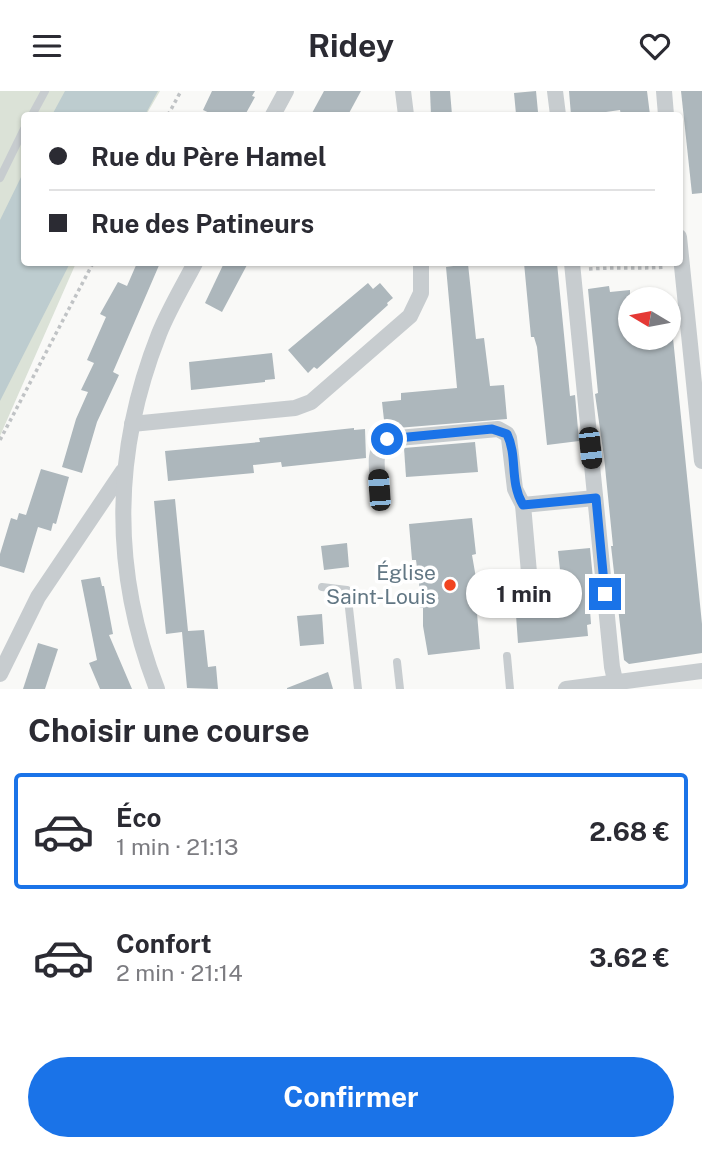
<!DOCTYPE html>
<html lang="fr">
<head>
<meta charset="utf-8">
<style>
	:root { --surface:#fff; --page:#f7f7f7; --text:#2b2b33; --muted:#7c7c81; --line:#e1e1e2; --accent:#1a73e8 }
	body { margin:0; font-family:"Public Sans",sans-serif; background:var(--page); color:var(--text); height:100vh; display:flex; flex-direction:column; font-size:26px; white-space:nowrap }
	* { box-sizing:border-box; margin:0 }
	p { font-size:23px; color:var(--muted) }
	.icon { flex:none; width:38px; height:38px; fill:none; stroke:currentColor; stroke-width:2; stroke-linecap:round; stroke-linejoin:round }
	.map { position:relative; height:598px; overflow:hidden }
	.panel { display:flex; flex-direction:column; background:var(--surface); flex:1 }
	.panel>* { flex:none }
	.top-card { position:absolute; left:21px; top:21px; width:662px; height:154px; border-radius:7px; box-shadow:0 2px 5px #0004; display:grid; align-content:center; height:154px; padding:0 28px; background:var(--surface) }
	.needle { width:46px; rotate:280deg }
	.tools { position:absolute; left:618px; top:196px; display:grid; gap:14px }
	.tools a { display:grid; place-items:center; width:63px; height:63px; border-radius:50%; background:var(--surface); box-shadow:0 2px 5px #0004; font-size:35px }
	.end { position:absolute; width:32px; height:32px; margin:-16px; border:9px solid #1a73e8; background:#fff; box-shadow:0 0 0 4px #fff }
	.from { border-radius:50% }
	.bubble { position:absolute; height:49px; border-radius:24px; background:var(--surface); box-shadow:0 2px 5px #0004; font-size:23px; font-weight:700; line-height:49px; text-align:center }
	.car { position:absolute; width:21px; height:42px; margin:-21px -10px; border-radius:9px; box-shadow:0 0 5px 2px #0007; background:linear-gradient(#222 24%,#8ab4d8 0 40%,#222 0 76%,#8ab4d8 0 86%,#222 0) }
	.top-card b { display:flex; align-items:center; gap:24px; height:66px; font-size:26px }
	.top-card b+b { border-top:2px solid var(--line) }
	.top-card i { width:18px; height:18px; background:var(--text) }
	ul { padding:0; list-style:none }
	li { display:flex; align-items:center; gap:21px; height:116px; margin:0 14px 10px; padding:0 14px; border:4px solid transparent; border-radius:7px }
	li div { flex:1 }
	li b { display:block; font-size:26px }
	li em { font-style:normal; font-weight:700 }
	li.on { border-color:var(--accent) }
	li>.icon { width:63px; height:63px; stroke-width:1.5 }
	h2 { padding:0 28px; font-size:32px; line-height:84px }
	.button { display:flex; gap:14px; margin-top:auto; padding:14px 28px }
	.button a { flex:1; height:80px; border-radius:42px; background:var(--accent); color:#fff; font-size:28px; font-weight:700; line-height:80px; text-align:center }
	header { display:flex; justify-content:space-between; align-items:center; height:91px; padding:0 28px; background:var(--surface); font-size:32px; font-weight:700 }
	.map>svg:first-child { display:block }
</style>
</head>
<body>
<header><svg class="icon" aria-label="menu" viewBox="0 0 24 24"><path d="M4 6h16M4 12h16M4 18h16"/></svg>Ridey<svg class="icon" aria-label="heart" viewBox="0 0 24 24"><path d="M12 20l-8-8c-3-5 5-10 8-4 3-6 11-1 8 4z"/></svg></header>
<div class="map">
<svg width="702" height="598" viewBox="0 0 702 598">
	<rect width="100%" height="100%" fill="#f9f9f7"/>
	<!-- green -->
	<polygon fill="#dbe2d7" points="0,0 160,0 146,24 24,24 24,172 76,172 0,345"/>
	<!-- water -->
	<g fill="#bdcccf">
		<polygon points="65,0 158,0 145,24 52,24"/>
		<polygon points="24,80 24,172 70,172 0,310 0,129"/>
	</g>
	<!-- building -->
	<g fill="#adb7bc">
		<polygon points="212,0 255,0 252,5 255,6 245,24 214,24 203,19"/>
		<polygon points="324,0 361,0 348,24 311,24"/>
		<polygon points="430,0 450,0 452,24 431,24"/>
		<polygon points="536,0 538,21 516,23 514,2"/>
		<polygon points="569,0 647,0 650,24 621,24 620,19 592,23 592,24 571,24"/>
		<polygon points="681,0 702,0 702,102 692,103"/>
		<polygon points="137,172 160,172 113,281 119,284 97,331 82,382 62,376 76,328 88,301 81,299 94,272 87,269 106,226 100,223 118,191 127,195"/>
		<polygon points="224,172 248,172 222,221 205,212"/>
		<polygon points="524,172 557,172 570,305 575,304 579,350 547,354 537,256 534,246 531,246"/>
		<polygon points="468,173 476,248 484,247 490,295 504,294 507,328 385,338 382,311 401,309 401,302 457,297 446,176"/>
		<polygon points="368,192 373,198 380,192 393,207 387,212 388,214 317,278 314,276 308,282 288,259"/>
		<polygon points="609,195 610,201 630,199 630,247 673,247 702,533 702,562 629,573 624,569 611,455 613,455 604,366 595,303 598,302 588,198"/>
		<polygon points="272,262 275,288 265,289 265,291 191,299 189,271"/>
		<polygon points="354,337 354,339 365,338 366,367 282,376 281,371 253,374 254,382 168,390 165,360 260,351 259,347"/>
		<polygon points="475,351 478,381 406,386 404,357"/>
		<polygon points="41,378 69,386 56,433 53,432 51,440 38,436 24,482 0,475 0,463 11,427 17,429 19,422 26,424"/>
		<polygon points="175,408 188,540 204,539 208,576 216,575 218,598 187,597 182,541 166,543 154,410"/>
		<polygon points="472,427 476,463 472,464 480,510 478,510 477,522 480,558 428,564 423,535 423,517 419,516 417,500 420,500 416,469 412,469 409,433"/>
		<polygon points="347,452 349,476 324,479 321,455"/>
		<polygon points="590,457 596,519 590,519 591,533 587,534 588,545 518,552 516,524 549,520 548,517 560,515 558,488 561,488 558,460"/>
		<polygon points="100,486 102,495 104,495 113,543 109,544 132,598 100,598 89,572 97,569 81,489"/>
		<polygon points="322,523 324,553 300,555 297,525"/>
		<polygon points="38,552 58,558 45,598 23,598"/>
		<polygon points="328,581 333,598 287,598 287,597"/>
	</g>
	<g fill="none" stroke-linecap="round" stroke-linejoin="round">
		<!-- path -->
		<g stroke="#c0c3c5" stroke-width="3.5" stroke-dasharray="3.5 3.5" stroke-linecap="butt">
			<polyline points="168,24 181,0"/>
			<path d="M589,178C615,176 639,178 665,176"/>
			<polyline points="0,349 93,172"/>
		</g>
		<!-- lane -->
		<g stroke="#c7cccf" stroke-width="8">
			<polyline points="32,24 45,0"/>
			<polyline points="0,87 24,38"/>
			<polyline points="322,496 347,499 358,598"/>
			<polyline points="507,565 510,598"/>
			<polyline points="397,571 400,598"/>
		</g>
		<!-- street -->
		<g stroke="#c7cccf" stroke-width="16">
			<polyline points="403,0 406,24"/>
			<polyline points="555,0 558,24"/>
			<polyline points="664,0 666,24"/>
			<polyline points="273,24 286,0"/>
			<polyline points="679,146 702,370"/>
			<polyline points="572,172 612,576 617,598"/>
			<polyline points="132,333 295,317 311,311 410,225 421,202 421,172"/>
			<path d="M379,399C378,382 371,359 387,348L498,338L507,343L509,347L515,398L523,414"/>
			<polyline points="531,504 523,414 595,407"/>
			<polyline points="0,583 38,506 123,380"/>
			<path d="M157,598C111,479 112,362 159,243C169,218 183,195 195,172"/>
			<polyline points="566,598 702,580"/>
		</g>
	</g>
	<g fill="none" stroke-linecap="round" stroke-linejoin="round">
		<!-- route -->
		<path stroke="#1a73e8" stroke-width="9" d="M387,348L492,338L507,343C518,366 509,390 523,414L596,407L605,503"/>
	</g>
	<!-- markers -->
	<circle fill="#f1441f" stroke="#fff" stroke-width="2.5" cx="450" cy="494" r="7"/>
	<g text-anchor="middle" stroke-width="7" stroke-linejoin="round" paint-order="stroke">
		<!-- poi labels -->
		<g font-size="21" fill="#627784" stroke="#fff" text-anchor="end">
			<text x="436" y="489">Église<tspan x="436" dy="24">Saint-Louis</tspan></text>
		</g>
	</g>
</svg>
<div class="tools">
<a><svg class="needle" viewBox="-14 -14 28 28"><path d="M0-13l5 13h-10z" fill="#e53935"/><path d="M0 13l5-13h-10z" fill="#7c7c81"/></svg></a>
</div>
<i class="end from" style="left:387px;top:348px"></i>
<i class="end" style="left:605px;top:503px"></i>
<div class="bubble" style="left:466px;top:478px;width:116px">1 min</div>
<i class="car" style="left:590px;top:357px;rotate:174deg"></i>
<i class="car" style="left:379px;top:399px;rotate:356deg"></i>
<div class="top-card">
<b><i class="from"></i>Rue du Père Hamel</b>
<b><i></i>Rue des Patineurs</b>
</div>
</div>
<section class="panel">
<h2>Choisir une course</h2>
<ul>
<li class="on"><svg class="icon" aria-label="car" viewBox="0 0 24 24"><path d="M5 17H2v-5l4-1 3-4h7l3 4 3 1v5h-3M9 17h6M6 11h13"/><circle cx="7" cy="17" r="2"/><circle cx="17" cy="17" r="2"/></svg><div><b>Éco</b><p>1 min · 21:13</p></div><em>2.68 €</em></li>
<li><svg class="icon" aria-label="car" viewBox="0 0 24 24"><path d="M5 17H2v-5l4-1 3-4h7l3 4 3 1v5h-3M9 17h6M6 11h13"/><circle cx="7" cy="17" r="2"/><circle cx="17" cy="17" r="2"/></svg><div><b>Confort</b><p>2 min · 21:14</p></div><em>3.62 €</em></li>
</ul>
<div class="button"><a>Confirmer</a></div>
</section>
</body>
</html>
